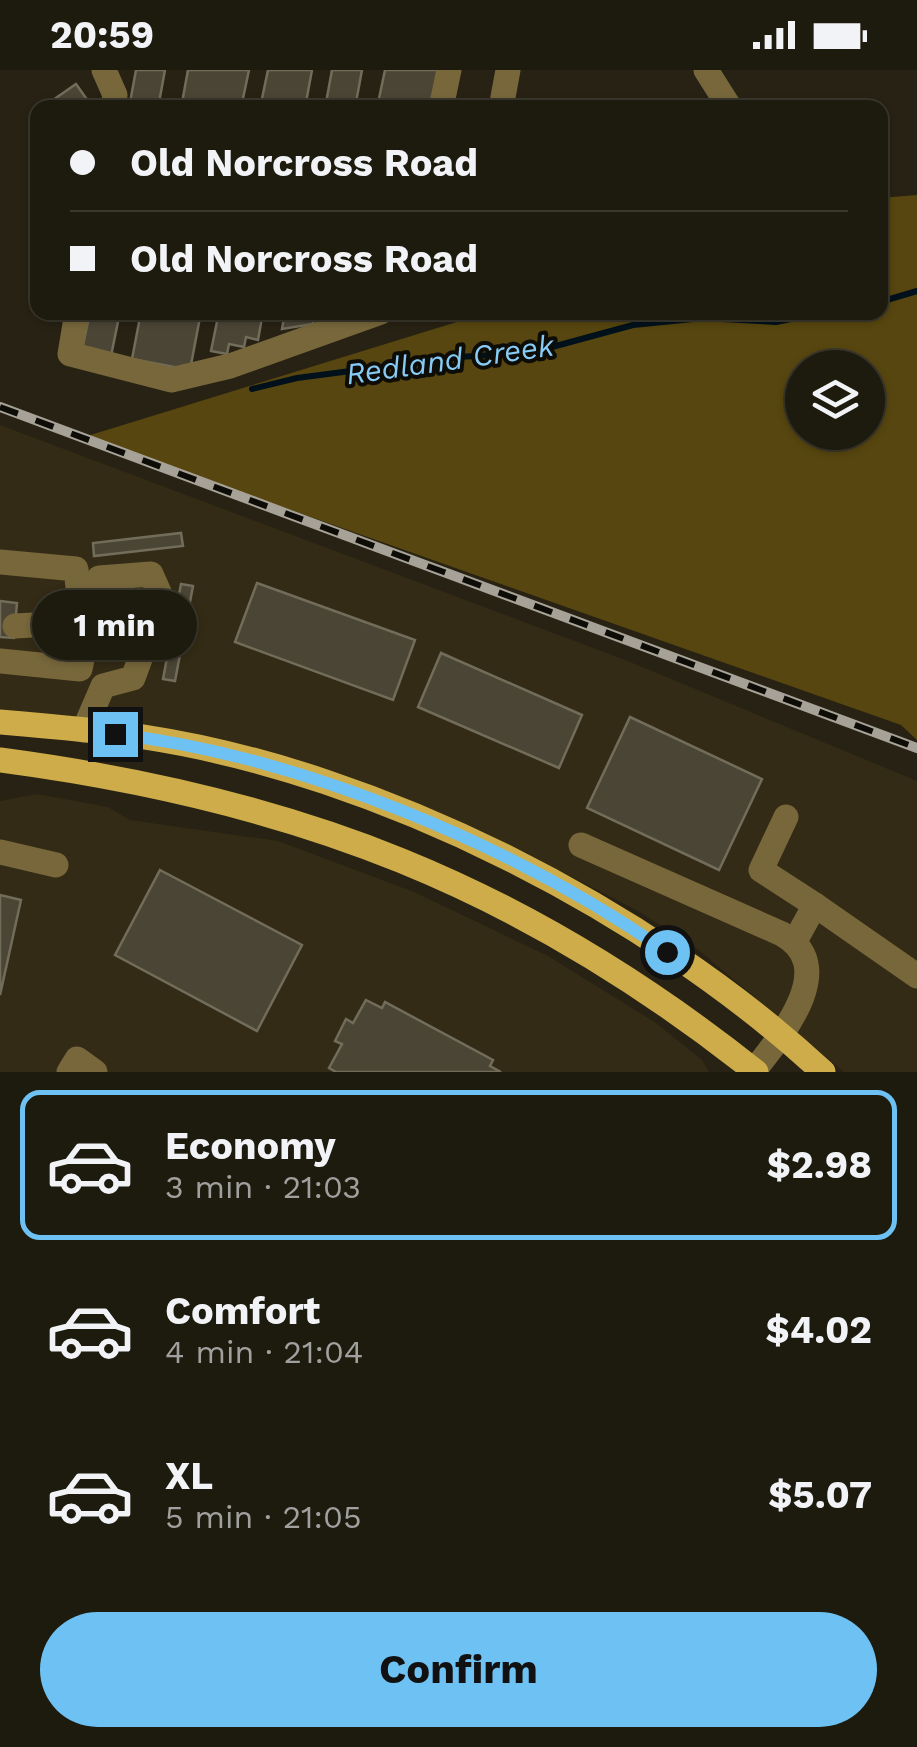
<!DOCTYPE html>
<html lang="en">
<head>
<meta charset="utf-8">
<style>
	:root { --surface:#1d1a0e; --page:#2a271c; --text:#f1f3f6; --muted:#a0a19e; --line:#3b382e; --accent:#6ec2f3 }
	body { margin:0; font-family:"Work Sans",sans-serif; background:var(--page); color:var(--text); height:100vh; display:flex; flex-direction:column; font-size:38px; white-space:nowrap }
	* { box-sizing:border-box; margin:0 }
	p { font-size:32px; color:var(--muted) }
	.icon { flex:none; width:55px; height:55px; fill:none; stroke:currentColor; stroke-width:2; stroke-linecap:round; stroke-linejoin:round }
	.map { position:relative; height:1002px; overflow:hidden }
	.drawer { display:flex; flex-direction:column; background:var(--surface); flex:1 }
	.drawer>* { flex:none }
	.top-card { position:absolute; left:30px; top:30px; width:858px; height:220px; border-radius:20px; box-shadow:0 2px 8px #0004,0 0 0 2px var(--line); display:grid; align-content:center; height:220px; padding:0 40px; background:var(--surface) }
	.tools { position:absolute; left:785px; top:280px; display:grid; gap:20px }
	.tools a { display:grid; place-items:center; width:100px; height:100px; border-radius:50%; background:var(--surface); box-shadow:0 2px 8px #0004,0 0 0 2px var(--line); font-size:50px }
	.end { position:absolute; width:45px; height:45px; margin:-22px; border:12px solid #6ec2f3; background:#111; box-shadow:0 0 0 5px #111 }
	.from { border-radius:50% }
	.bubble { position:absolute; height:70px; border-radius:35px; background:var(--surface); box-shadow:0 2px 8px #0004,0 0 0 2px var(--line); font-size:32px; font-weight:700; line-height:70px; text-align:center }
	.top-card b { display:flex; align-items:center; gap:35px; height:95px; font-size:38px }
	.top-card b+b { border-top:2px solid var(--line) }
	.top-card i { width:25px; height:25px; background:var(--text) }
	ul { padding:18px 0 0; list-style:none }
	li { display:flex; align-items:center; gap:30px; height:150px; margin:0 20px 15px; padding:0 20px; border:5px solid transparent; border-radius:20px }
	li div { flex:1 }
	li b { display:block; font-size:38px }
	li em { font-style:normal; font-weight:700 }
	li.on { border-color:var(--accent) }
	li>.icon { width:90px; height:90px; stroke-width:1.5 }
	.cta { display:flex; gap:20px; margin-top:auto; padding:20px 40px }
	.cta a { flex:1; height:115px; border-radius:60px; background:var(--accent); color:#111; font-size:40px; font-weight:700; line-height:115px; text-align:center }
	.status { display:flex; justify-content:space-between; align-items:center; height:70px; padding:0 50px; background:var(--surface); direction:ltr }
	.status svg { height:28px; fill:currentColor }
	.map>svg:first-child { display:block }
</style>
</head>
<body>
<div class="status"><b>20:59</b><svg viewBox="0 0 49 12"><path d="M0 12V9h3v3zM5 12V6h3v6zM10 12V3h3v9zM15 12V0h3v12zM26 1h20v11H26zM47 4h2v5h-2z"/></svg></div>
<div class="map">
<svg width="917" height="1002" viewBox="0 0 917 1002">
	<rect width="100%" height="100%" fill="#272213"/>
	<!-- built -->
	<g fill="#332b15">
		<polygon points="0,355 628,591 917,711 917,1002 844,1002 696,878 638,841 547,794 399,730 257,680 174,660 0,639"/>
		<polygon points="37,724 108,737 130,750 278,771 414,822 548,886 656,953 702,990 709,1002 0,1002 0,731"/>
	</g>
	<!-- green -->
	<path fill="#57460f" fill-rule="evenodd" d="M917,125V670L901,655L84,367L486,243L880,242V128ZM802,298H868V362H802Z"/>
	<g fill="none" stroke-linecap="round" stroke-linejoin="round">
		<!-- stream -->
		<g stroke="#01111b" stroke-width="6">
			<polyline points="880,232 917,221"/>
			<polyline points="252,319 297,308 458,287 530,283 633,255 703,248 776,252 826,242"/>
		</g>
	</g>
	<!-- building -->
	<g fill="#4b4535" stroke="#726c5a" stroke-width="2.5">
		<polygon points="136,0 165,0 158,38 129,38"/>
		<polygon points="188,0 249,0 241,38 181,38"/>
		<polygon points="268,0 312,0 305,38 260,38"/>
		<polygon points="332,0 362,0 355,38 325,38"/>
		<polygon points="385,0 442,0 434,38 377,38"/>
		<polygon points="76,14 93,38 54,38 50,32"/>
		<polygon points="90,242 120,242 111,286 82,280"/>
		<polygon points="141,242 201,242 190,300 132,289"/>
		<polygon points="219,242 263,242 258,270 246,267 244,277 229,274 227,284 211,281"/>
		<polygon points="285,242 315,242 313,254 282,259"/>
		<polygon points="181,463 183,476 94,486 93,473"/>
		<polygon points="257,513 415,570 393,630 235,572"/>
		<polygon points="181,514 193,516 175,611 163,609"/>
		<polygon points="0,531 17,533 14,568 0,567"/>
		<polygon points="441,583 582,645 559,698 418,637"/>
		<polygon points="630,647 762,709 719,800 587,738"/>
		<polygon points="160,800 302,875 257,961 115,885"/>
		<polygon points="0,825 21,830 0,925"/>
		<polygon points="366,930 382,938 385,932 493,990 490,996 501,1002 336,1002 329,998 342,974 335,971 346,949 353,953"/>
	</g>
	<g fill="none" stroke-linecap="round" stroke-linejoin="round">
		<!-- minor -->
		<g stroke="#77673b" stroke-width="25">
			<polyline points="104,0 115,25 113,38"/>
			<polyline points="706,0 730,38"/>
			<polyline points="441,38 449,0"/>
			<polyline points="501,38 508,0"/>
			<polyline points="77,242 70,284 171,310 230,296 381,242"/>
			<polyline points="0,492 76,499 79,527 69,553 15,556"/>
			<polyline points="0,591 80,599 99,508 151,504 162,529 133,608 103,616 84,660"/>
			<polyline points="786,747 761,800 815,835"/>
			<path d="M581,775L782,864C841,897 780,967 753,1002"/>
			<polyline points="0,782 56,795"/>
			<polyline points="795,871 815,835 917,906"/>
			<polyline points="69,1002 77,989 95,1002"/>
		</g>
		<!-- major -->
		<g stroke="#ceac49" stroke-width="25">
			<path d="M0,652C48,656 96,660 144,667C380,703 648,840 823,1002"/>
			<path d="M0,690C296,729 521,815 756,1002"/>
		</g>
		<defs>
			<polyline id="rail" points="0,337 917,678"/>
		</defs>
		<!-- rail casing -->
		<use href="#rail" stroke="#a7a297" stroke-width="10"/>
		<!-- rail -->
		<use href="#rail" stroke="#0e0c06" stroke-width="6" stroke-dasharray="19" stroke-linecap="butt"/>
	</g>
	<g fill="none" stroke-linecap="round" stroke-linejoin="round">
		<!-- route -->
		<path stroke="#6ec2f3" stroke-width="12" d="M115,664C301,686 514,775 667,882"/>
	</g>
	<g text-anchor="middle" stroke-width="8" stroke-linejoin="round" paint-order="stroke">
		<!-- water labels -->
		<g font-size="30" font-style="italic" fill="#87ccf7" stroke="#0e0c06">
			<text transform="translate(450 290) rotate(-8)" y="10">Redland Creek</text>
		</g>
	</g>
</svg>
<div class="tools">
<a><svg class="icon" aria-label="layers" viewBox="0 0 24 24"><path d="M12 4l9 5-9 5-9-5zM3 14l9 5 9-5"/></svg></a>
</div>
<i class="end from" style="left:667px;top:882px"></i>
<i class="end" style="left:115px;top:664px"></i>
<div class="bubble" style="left:32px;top:520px;width:165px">1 min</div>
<div class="top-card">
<b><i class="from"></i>Old Norcross Road</b>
<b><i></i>Old Norcross Road</b>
</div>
</div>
<section class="drawer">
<ul>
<li class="on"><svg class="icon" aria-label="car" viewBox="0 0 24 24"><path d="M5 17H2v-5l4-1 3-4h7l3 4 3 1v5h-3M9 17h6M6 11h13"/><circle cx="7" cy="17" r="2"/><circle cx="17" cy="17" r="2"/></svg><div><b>Economy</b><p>3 min · 21:03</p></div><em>$2.98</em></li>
<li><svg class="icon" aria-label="car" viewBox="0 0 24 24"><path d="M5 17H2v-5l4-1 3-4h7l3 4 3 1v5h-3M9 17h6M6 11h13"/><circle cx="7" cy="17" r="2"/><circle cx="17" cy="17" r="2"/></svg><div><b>Comfort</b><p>4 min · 21:04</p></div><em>$4.02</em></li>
<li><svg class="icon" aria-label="car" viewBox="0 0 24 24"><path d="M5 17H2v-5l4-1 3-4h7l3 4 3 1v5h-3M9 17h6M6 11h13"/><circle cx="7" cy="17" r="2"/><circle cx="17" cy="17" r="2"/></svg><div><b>XL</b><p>5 min · 21:05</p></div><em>$5.07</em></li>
</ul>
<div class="cta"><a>Confirm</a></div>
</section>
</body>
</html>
